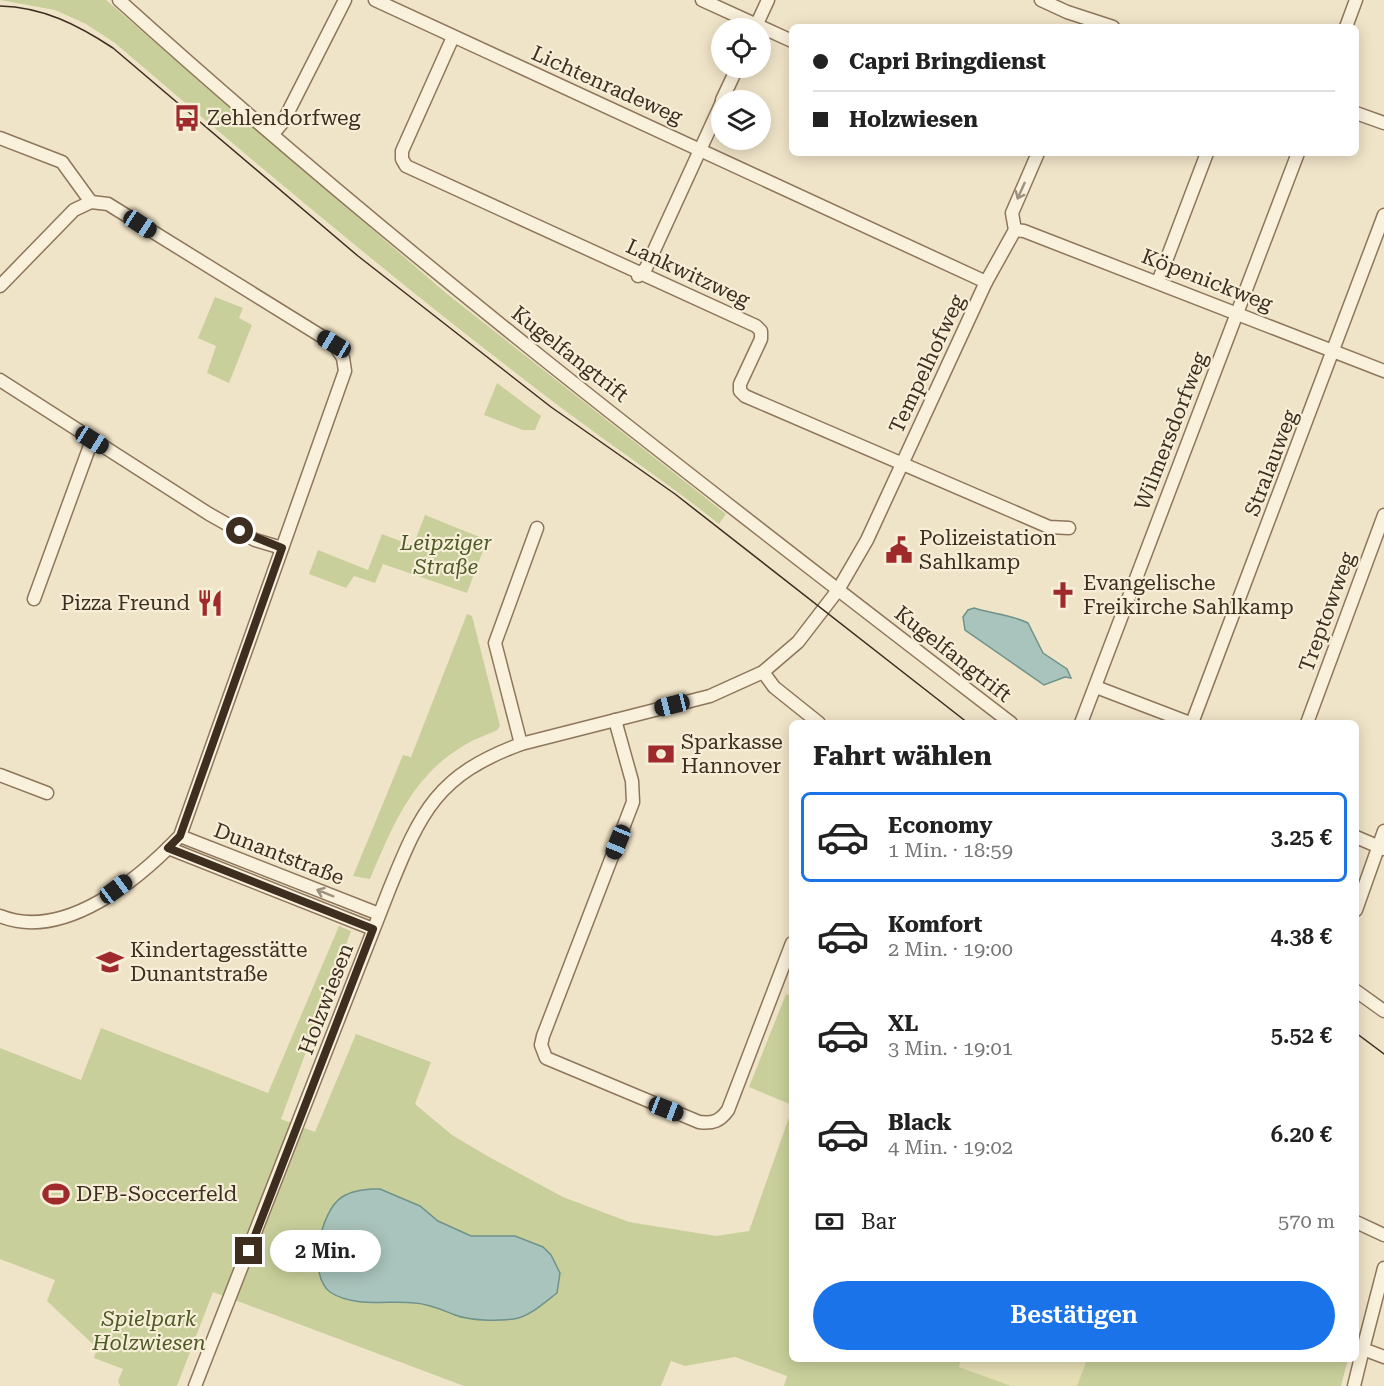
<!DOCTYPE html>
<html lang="de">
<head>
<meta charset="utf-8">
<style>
	:root { --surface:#fff; --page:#f2f2f2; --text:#222; --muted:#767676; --line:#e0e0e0; --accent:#1a73e8 }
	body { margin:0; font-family:"Roboto Serif",serif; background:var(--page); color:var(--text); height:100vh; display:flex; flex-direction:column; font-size:22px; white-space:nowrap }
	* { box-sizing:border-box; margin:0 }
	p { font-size:20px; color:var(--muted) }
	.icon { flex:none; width:33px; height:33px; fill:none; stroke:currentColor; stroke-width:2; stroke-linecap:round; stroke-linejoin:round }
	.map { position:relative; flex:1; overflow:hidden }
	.details { position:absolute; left:789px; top:720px; width:570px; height:642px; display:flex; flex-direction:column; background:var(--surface); border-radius:9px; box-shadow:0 3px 15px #0003 }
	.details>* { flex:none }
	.hud { position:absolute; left:789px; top:24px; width:570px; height:132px; border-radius:9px; box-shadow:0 3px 15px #0003; display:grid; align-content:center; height:132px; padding:0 24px; background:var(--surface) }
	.controls { position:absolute; left:711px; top:18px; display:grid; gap:12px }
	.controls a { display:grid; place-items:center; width:60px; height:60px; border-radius:50%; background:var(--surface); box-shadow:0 3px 15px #0003; font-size:30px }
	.end { position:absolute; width:27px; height:27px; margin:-14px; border:8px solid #3d2e20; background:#fff; box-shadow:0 0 0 3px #fff }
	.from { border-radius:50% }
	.bubble { position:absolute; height:42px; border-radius:21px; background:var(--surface); box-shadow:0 3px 15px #0003; font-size:20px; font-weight:600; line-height:42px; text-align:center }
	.car { position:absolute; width:18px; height:36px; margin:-18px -9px; border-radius:8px; box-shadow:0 0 4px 2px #0007; background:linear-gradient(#222 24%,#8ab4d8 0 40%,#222 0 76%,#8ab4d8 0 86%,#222 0) }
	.hud b { display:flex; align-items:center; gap:21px; height:57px; font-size:22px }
	.hud b+b { border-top:2px solid var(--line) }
	.hud i { width:15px; height:15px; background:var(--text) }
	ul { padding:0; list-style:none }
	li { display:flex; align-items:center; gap:18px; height:90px; margin:0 12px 9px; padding:0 12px; border:3px solid transparent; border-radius:9px }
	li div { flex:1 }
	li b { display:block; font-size:22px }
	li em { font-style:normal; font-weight:600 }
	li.on { border-color:var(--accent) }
	li>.icon { width:54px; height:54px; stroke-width:1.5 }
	h2 { padding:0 24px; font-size:27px; line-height:72px }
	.pay { display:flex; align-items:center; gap:15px; height:66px; padding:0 24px; font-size:22px }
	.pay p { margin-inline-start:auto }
	.primary-button { display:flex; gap:12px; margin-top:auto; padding:12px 24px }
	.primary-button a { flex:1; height:69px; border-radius:36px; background:var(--accent); color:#fff; font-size:24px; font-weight:600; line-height:69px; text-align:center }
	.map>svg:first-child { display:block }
</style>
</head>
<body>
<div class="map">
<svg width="1384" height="1386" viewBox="0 0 1384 1386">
	<rect width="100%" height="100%" fill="#f0e4c8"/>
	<!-- farmland -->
	<polygon fill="#e6deb5" points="961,1359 1087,1359 1077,1386 1011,1386 959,1367"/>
	<!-- green -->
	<g fill="#c9cf9b">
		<path d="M0,0H106L446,293L726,514L719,524C664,480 606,442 551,400C401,286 257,165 115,43L86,24L55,10Z"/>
		<polygon points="215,297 243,308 239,318 252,325 229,383 207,373 216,346 198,338"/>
		<polygon points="497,383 541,416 535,430 523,430 484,415"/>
		<polygon points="425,515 487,540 467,593 383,564 375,583 354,576 346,588 309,574 318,550 368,570 382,534 413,546"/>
		<path d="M467,614L472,616L500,726L497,730C485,736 471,740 460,748C412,777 391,829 370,879L353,876L403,755L411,757Z"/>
		<polygon points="339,926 351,931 281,1119 315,1132 356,1034 431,1062 415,1104 452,1135 489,1157 563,1197 629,1222 716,1236 749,1231 792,1109 792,1359 961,1359 959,1367 1011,1386 784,1386 787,1376 735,1357 685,1366 671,1361 661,1386 464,1386 213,1292 177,1386 120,1386 118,1381 123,1369 94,1358 97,1348 47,1301 55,1280 0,1259 0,1048 81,1080 101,1028 268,1093"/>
		<polygon points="786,994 792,997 792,1105 749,1087"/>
		<polygon points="1087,1359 1348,1359 1341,1386 1077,1386"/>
	</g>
	<!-- water -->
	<g fill="#a9c4bc" stroke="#6f938a" stroke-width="1.5">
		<path d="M974,608C993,614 1009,614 1028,623L1043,653L1067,669L1071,678L1065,677L1044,685L965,630L963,617L968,610Z"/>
		<path d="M373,1189H380L420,1206L438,1221L471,1236H515L543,1247L551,1255L560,1273L557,1293C545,1302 529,1317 514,1319C496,1321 471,1321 455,1315C442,1310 430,1304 415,1303C389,1300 354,1308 330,1292C307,1275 320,1211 342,1197C351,1191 363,1190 373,1189Z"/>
	</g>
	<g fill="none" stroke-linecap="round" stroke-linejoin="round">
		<defs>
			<g id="minor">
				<path d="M119,0C403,257 708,490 1011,723"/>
				<polyline points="375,0 986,282"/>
				<polyline points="702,0 792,41"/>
				<polyline points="1041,0 1067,12 1113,27"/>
				<polyline points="1346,27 1356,0"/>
				<polyline points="755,28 768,0"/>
				<polyline points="453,37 402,151 402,159 406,166 756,326 761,331 761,339 740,384 740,391 745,396 1049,527 1069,528"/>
				<polyline points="722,100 737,68"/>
				<polyline points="1356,113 1384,123"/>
				<polyline points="273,134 283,122 345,0"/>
				<polyline points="0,138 62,162 91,202"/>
				<polyline points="1015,230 1024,231 1384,371"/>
				<polyline points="1015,230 1012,213 1038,153"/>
				<polyline points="638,276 646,268 722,102"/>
				<polyline points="1158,282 1207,153"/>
				<path d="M0,286L74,210L91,202L108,204L334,344L343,358L345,371L180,836C139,879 64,942 0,916"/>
				<polyline points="0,380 209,514 255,540 282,548"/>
				<polyline points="34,599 92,440"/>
				<polyline points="763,672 774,687 819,723"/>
				<polyline points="1096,687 1190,723"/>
				<path d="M615,720L632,781L633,802L543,1036L541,1045L546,1058L699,1122C713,1124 720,1121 728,1110L792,943"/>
				<polyline points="1081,723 1298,153"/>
				<polyline points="1192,723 1384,215"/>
				<polyline points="1307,723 1384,515"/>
				<polyline points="521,744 495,643 537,528"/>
				<polyline points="0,775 47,793"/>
				<polyline points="180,836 379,914"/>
				<polyline points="1356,837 1384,849"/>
				<polyline points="168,848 373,929"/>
				<polyline points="1356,910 1384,831"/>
				<polyline points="1356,991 1384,1011"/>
				<polyline points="1356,1222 1384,1235"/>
				<polyline points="1384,1268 1363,1349 1384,1357"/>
				<path d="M195,1386L389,890C421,811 437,775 521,744L710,696L763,672L798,642L838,590L867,540L986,282L1015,230"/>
				<polyline points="1354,1386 1363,1349"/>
			</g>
		</defs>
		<!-- minor casing -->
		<use href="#minor" stroke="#8d765c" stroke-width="15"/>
		<!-- minor -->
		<use href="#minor" stroke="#faf1dc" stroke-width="12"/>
		<!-- tram -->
		<g stroke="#3d2e20" stroke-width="1.5">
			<path d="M0,6C43,7 78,25 113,48L358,256L551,407L675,494L968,723"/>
			<polyline points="1356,1033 1384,1054"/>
		</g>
	</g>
	<!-- one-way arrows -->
	<defs><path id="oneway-shaft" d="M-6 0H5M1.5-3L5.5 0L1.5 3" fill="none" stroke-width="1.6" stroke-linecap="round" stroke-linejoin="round" transform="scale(1.5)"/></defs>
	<g stroke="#9c907e">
		<use href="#oneway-shaft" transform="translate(1021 191) rotate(114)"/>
		<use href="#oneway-shaft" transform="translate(325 893) rotate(-158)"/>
	</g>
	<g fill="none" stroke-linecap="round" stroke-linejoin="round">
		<!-- route -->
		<polyline stroke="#3d2e20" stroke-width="8" points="240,531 282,548 180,836 168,848 373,929 249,1251"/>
	</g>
	<!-- icons -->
	<defs>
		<symbol id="bus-bare" viewBox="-9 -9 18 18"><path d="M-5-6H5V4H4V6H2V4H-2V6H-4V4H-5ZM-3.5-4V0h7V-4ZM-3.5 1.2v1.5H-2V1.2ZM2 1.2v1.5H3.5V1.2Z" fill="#9e2a2b" stroke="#f7eed8" stroke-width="2.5" paint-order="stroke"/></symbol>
		<symbol id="civic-bare" viewBox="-9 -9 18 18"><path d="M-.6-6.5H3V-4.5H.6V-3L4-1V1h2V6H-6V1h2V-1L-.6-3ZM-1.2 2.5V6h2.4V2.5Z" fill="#9e2a2b" stroke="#f7eed8" stroke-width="2.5" paint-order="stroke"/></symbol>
		<symbol id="church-bare" viewBox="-9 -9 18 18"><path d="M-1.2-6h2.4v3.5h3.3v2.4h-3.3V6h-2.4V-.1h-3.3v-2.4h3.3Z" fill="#9e2a2b" stroke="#f7eed8" stroke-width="2.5" paint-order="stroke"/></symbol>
		<symbol id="restaurant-bare" viewBox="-9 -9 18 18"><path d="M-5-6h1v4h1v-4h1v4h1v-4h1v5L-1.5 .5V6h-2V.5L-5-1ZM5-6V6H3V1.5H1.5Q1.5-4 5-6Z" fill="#9e2a2b" stroke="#f7eed8" stroke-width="2.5" paint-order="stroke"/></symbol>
		<symbol id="bank-bare" viewBox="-9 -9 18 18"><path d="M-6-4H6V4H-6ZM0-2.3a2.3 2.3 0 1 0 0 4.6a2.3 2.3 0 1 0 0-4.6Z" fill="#9e2a2b" stroke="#f7eed8" stroke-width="2.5" paint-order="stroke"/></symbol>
		<symbol id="school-bare" viewBox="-9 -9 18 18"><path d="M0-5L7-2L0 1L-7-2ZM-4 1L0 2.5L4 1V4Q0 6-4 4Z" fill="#9e2a2b" stroke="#f7eed8" stroke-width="2.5" paint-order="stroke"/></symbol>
		<symbol id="stadium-bare" viewBox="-9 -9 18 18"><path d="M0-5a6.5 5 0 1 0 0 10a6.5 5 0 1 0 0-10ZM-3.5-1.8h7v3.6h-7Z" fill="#9e2a2b" stroke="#f7eed8" stroke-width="2.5" paint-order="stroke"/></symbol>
	</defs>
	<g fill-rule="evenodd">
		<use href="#bus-bare" x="168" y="99" width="38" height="38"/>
		<use href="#civic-bare" x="880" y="531" width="38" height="38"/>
		<use href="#church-bare" x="1044" y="576" width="38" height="38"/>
		<use href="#restaurant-bare" x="191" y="584" width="38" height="38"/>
		<use href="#bank-bare" x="642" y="735" width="38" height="38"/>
		<use href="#school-bare" x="91" y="943" width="38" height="38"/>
		<use href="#stadium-bare" x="37" y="1175" width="38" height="38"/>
	</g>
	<g text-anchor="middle" stroke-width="4.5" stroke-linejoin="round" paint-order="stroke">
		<!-- street labels -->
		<g font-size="21" fill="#3d2e20" stroke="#f7eed8">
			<text transform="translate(607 85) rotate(24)" y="7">Lichtenradeweg</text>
			<text transform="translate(688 273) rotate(25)" y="7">Lankwitzweg</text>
			<text transform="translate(1207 280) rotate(21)" y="7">Köpenickweg</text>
			<text transform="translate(570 354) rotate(38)" y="7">Kugelfangtrift</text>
			<text transform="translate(927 364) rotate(-65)" y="7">Tempelhofweg</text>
			<text transform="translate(1171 431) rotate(-69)" y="7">Wilmersdorfweg</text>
			<text transform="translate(1271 463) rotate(-69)" y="7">Stralauweg</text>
			<text transform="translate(1327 612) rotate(-70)" y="7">Treptowweg</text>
			<text transform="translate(953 654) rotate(38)" y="7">Kugelfangtrift</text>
			<text transform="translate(279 854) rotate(21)" y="7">Dunantstraße</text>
			<text transform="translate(326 999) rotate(-69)" y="7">Holzwiesen</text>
		</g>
		<!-- poi labels -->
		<g font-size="21" fill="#3d2e20" stroke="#f7eed8" text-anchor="start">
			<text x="207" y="125">Zehlendorfweg</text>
			<text x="919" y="545">Polizeistation<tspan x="919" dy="24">Sahlkamp</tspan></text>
			<text x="1083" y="590">Evangelische<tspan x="1083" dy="24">Freikirche Sahlkamp</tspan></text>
			<text x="190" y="610" text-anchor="end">Pizza Freund</text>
			<text x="681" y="749">Sparkasse<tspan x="681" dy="24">Hannover</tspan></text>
			<text x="130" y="957">Kindertagesstätte<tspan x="130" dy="24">Dunantstraße</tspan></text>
			<text x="76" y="1201">DFB-Soccerfeld</text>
		</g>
		<!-- park labels -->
		<g font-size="21" font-style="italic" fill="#4d5a26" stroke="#f7eed8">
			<text x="446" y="550">Leipziger<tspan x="446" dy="24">Straße</tspan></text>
			<text x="149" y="1326">Spielpark<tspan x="149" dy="24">Holzwiesen</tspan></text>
		</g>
	</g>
</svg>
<div class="controls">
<a><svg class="icon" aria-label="locate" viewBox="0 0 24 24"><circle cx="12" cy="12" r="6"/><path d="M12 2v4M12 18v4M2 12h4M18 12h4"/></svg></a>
<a><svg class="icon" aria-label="layers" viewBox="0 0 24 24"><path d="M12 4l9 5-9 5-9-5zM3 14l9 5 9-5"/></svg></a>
</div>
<i class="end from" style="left:240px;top:531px"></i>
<i class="end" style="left:249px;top:1251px"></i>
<div class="bubble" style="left:270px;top:1230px;width:111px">2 Min.</div>
<i class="car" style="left:140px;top:224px;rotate:123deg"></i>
<i class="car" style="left:334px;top:344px;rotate:301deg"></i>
<i class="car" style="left:92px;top:440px;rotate:122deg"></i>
<i class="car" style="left:672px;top:705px;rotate:256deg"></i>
<i class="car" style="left:618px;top:842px;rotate:202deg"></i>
<i class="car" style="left:116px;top:889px;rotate:53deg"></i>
<i class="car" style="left:666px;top:1109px;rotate:111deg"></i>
<div class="hud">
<b><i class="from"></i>Capri Bringdienst</b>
<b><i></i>Holzwiesen</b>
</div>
<section class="details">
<h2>Fahrt wählen</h2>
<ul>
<li class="on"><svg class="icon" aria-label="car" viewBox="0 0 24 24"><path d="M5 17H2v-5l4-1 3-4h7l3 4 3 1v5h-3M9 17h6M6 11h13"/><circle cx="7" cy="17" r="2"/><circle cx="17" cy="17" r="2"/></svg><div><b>Economy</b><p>1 Min. · 18:59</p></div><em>3.25 €</em></li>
<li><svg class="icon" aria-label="car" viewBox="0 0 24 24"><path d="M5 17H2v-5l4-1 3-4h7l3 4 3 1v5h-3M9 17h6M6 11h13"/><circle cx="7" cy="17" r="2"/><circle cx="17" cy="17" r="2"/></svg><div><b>Komfort</b><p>2 Min. · 19:00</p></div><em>4.38 €</em></li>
<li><svg class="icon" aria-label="car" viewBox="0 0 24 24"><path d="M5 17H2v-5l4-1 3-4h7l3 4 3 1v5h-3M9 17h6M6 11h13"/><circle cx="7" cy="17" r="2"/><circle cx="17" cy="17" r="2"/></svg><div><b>XL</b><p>3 Min. · 19:01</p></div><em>5.52 €</em></li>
<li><svg class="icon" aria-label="car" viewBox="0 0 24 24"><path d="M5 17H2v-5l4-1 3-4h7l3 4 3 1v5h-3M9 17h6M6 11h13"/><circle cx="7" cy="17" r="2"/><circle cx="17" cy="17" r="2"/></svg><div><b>Black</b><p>4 Min. · 19:02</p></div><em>6.20 €</em></li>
</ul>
<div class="pay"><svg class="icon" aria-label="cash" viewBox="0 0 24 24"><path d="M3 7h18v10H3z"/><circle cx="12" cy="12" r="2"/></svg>Bar<p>570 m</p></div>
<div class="primary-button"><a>Bestätigen</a></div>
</section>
</div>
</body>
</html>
